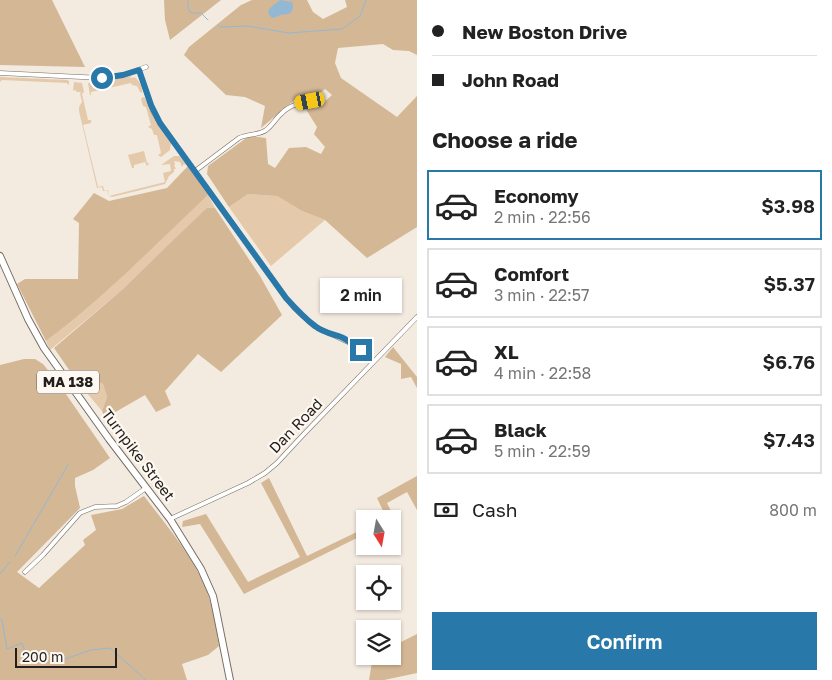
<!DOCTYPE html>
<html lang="en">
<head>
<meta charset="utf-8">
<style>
	:root { --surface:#fff; --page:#f6f6f6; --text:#222; --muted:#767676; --line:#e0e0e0; --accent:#2978aa }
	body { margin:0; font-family:"Golos Text",sans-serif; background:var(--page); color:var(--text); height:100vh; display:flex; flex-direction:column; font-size:19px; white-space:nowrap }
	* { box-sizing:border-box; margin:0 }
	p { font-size:16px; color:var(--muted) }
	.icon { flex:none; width:28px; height:28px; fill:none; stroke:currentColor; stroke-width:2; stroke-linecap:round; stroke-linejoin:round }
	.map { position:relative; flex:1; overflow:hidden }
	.details { display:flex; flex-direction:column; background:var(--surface); width:415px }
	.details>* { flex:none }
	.guide { display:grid; align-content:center; height:110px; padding:0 15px; background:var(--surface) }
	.needle { width:32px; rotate:169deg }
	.fabs { position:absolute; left:356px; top:510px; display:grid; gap:10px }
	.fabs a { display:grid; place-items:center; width:45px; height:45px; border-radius:0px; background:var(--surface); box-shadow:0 1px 4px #0004; font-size:25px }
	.scale { position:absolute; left:15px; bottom:12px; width:102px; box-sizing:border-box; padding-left:5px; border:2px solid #221e1b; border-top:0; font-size:14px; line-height:18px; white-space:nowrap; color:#221e1b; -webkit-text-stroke:4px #fef8f2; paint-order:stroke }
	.end { position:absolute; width:22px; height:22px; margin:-11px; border:6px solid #2978aa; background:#fff; box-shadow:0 0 0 2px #fff }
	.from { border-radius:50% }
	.bubble { position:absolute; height:35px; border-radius:0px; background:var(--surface); box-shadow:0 1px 4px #0004; font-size:16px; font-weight:600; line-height:35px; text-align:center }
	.car { position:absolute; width:15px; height:30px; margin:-15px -8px; border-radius:6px; box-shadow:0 0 4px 1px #0007; background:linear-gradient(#f5c518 24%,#345 0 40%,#f5c518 0 76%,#345 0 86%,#f5c518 0) }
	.guide b { display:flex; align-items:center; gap:18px; height:48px; font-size:19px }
	.guide b+b { border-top:1px solid var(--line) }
	.guide i { width:12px; height:12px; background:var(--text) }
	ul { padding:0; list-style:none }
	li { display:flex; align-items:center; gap:15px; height:70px; margin:0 10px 8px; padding:0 5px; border:2px solid var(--line); border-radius:0px }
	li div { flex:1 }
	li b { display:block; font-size:19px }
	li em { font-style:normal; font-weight:600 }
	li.active { border-color:var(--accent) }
	li>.icon { width:45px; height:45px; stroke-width:1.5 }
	h2 { padding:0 15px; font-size:22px; line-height:60px }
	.pay { display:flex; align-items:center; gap:12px; height:55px; padding:0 15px; font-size:19px }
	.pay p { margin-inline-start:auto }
	.primary-button { display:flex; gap:10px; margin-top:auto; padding:10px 15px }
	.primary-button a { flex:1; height:58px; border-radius:0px; background:var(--accent); color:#fff; font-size:20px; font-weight:600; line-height:58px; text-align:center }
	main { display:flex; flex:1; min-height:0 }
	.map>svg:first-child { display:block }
</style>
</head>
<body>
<main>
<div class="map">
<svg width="417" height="680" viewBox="0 0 417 680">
	<rect width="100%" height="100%" fill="#f3eae0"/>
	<!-- green -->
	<g fill="#e4c9aa">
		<path d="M131,76L132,77L129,78H133L134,77C139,80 143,87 142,93L140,92L137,86L132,85L131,83L91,92V95H90L88,83L95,82H89L90,81H106Z"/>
		<polygon points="0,77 67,80 69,81 69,84 68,85 67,83 2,80 0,82"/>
		<polygon points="74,82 82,83 84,92 82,94 88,120 91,120 91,123 83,125 98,187 103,186 104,190 108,190 109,196 165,182 163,173 171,171 170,164 161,165 174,156 180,156 188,166 184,164 182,167 180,162 174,161 175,164 174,165 176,169 174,169 174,172 169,176 165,184 112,197 109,196 107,190 103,191 102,187 97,188 79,111 79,107 82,102 80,93 82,92 77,92 75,90 73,91"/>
		<path d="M143,97L145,98C153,116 160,127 171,143L170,150L161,157L158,155L161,153L157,135H154L152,129L148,127L151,125L146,107L143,106L141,99Z"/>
		<polygon points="144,151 147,163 149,163 148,165 147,166 145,162 134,165 134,168 132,168 128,155"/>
		<polygon points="248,194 277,196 302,211 325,220 271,266 229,207"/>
		<path d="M208,195L215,208L207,209L169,244L123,289L50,350L46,341C104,298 155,245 208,195Z"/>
		<polygon points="76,380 98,382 103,384 107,397 102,411"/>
	</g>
	<!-- forest -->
	<g fill="#d4b795">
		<polygon points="0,0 52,0 85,67 0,65"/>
		<polygon points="164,0 221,0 170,40 165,20"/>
		<polygon points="252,0 307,0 313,12 323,19 347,7 345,0 417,0 417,55 409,51 393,50 383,44 338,48 335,63 341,78 397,117 417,96 417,227 367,258 325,220 302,211 277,196 248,194 229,207 207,174 208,166 249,136 266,138 268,164 275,168 289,148 306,147 321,154 325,147 314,134 317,127 302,103 320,106 332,95 325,89 315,98 297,98 261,128 265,106 245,97 226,95 184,55 189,47 241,5"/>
		<path d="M188,166L208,195C155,245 104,298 46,341L17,284L25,279H78L79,223L73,219L94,193L109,201L167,188Z"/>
		<polygon points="207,208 215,208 260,276 282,315 221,372 198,354 165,391 171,405 156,412 145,395 105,418 102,411 107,397 103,384 98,382 76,380 54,348 123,289 169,244"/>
		<polygon points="393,347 417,377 417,388 411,377 401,379 401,364 385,357"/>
		<path d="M24,359H35L43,364L59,384L110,458L93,470L75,478V486L80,508L17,572L39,588L85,545L83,540L96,530L91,515L122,509L144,496C166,525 192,555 206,589C213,607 216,627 219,646L208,655L182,664L187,680H0V365Z"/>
		<polygon points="417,476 417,510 407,492 387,503 395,519 393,520 392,519 384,519 386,517 377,498"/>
		<polygon points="269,478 307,556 365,528 365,534 244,594 200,524 182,527 183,521 206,514 248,582 300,557 261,483"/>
		<polygon points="417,634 417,673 384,680 369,680 373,656 392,656 393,646"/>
	</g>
	<!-- water -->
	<path fill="#93b8d4" d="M280,0L292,2C294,6 293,11 289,14L280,15L274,18H272L268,13L270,8Z"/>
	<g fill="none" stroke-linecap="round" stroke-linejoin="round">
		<!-- stream -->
		<g stroke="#93b8d4" stroke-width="1">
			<polyline points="188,0 188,9 189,11 193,13 201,13 208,20"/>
			<polyline points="218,25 220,27 247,26 289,33 342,29 360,16 366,0"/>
			<polyline points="15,556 68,465"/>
			<polyline points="0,574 10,562"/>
			<polyline points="0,618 2,620 7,649 22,643 26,655 42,656 54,653 65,659 91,650 110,648 146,680"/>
		</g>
		<defs>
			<g id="street">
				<polyline points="139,70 153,111 160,123 286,298 295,309 314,326 350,343 361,350 372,363"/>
				<polyline points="0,73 102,78 123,75 146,67"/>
				<path d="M195,171L239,138C247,134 260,135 266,130C272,126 276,118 282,113C293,102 307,102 322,100"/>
				<polyline points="170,519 248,483 265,473 277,463 303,435 417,317"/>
				<polyline points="25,572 43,555 80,513 95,507 117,506 126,502 146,488"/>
			</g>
			<polyline id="primary" points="0,256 28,319 44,348 109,439 170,519 201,569 213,596 216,610 230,680"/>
		</defs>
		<!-- street casing -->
		<use href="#street" stroke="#766e65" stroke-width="5"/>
		<!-- primary casing -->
		<use href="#primary" stroke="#766e65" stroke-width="8"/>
		<!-- street -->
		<use href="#street" stroke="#fff" stroke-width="4"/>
		<!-- primary -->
		<use href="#primary" stroke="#fff" stroke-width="6"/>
	</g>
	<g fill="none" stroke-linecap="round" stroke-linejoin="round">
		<!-- route -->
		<path stroke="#2978aa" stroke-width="6" d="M102,78L123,75L139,70L151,105L160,123L286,298C295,308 304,318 315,326C322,332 332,334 341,337C348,340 354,345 361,350"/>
	</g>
	<g text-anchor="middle" stroke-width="4.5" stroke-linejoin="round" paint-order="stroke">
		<!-- shield labels -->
		<rect fill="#fef8f2" stroke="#645f5c" stroke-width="1" x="37" y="370.5" width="62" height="23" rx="4"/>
		<g font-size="14" font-weight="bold" fill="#221e1b">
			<text x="68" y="387">MA 138</text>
		</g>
		<!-- street labels -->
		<g font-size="15" fill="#221e1b" stroke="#fef8f2">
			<text transform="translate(296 426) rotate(-46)" y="5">Dan Road</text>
			<text transform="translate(138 455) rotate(53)" y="5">Turnpike Street</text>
		</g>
	</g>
</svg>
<div class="fabs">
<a><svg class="needle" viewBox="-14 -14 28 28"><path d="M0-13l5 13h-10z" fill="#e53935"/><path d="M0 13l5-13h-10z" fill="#767676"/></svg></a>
<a><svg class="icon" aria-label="locate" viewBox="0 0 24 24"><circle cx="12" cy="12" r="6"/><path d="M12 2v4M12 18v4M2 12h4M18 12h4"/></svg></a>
<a><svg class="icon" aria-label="layers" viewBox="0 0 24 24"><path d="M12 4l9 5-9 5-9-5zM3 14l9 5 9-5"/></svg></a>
</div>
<div class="scale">200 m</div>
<i class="end from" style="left:102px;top:78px"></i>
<i class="end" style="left:361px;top:350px"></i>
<div class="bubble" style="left:320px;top:278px;width:82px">2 min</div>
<i class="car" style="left:310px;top:101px;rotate:259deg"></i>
</div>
<section class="details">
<div class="guide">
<b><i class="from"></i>New Boston Drive</b>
<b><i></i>John Road</b>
</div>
<h2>Choose a ride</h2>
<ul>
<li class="active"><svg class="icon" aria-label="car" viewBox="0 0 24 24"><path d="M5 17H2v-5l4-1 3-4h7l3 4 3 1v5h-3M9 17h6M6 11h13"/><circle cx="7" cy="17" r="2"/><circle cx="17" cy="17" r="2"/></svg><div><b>Economy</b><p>2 min · 22:56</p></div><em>$3.98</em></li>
<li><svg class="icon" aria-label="car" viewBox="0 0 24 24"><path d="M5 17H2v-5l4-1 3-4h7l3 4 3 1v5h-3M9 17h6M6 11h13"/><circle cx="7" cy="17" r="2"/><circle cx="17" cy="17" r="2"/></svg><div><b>Comfort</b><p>3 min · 22:57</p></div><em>$5.37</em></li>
<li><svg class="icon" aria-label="car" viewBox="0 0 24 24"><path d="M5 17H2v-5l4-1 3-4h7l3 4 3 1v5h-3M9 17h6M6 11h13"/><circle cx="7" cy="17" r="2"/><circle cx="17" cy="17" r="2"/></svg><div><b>XL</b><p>4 min · 22:58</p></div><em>$6.76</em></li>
<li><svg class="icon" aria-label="car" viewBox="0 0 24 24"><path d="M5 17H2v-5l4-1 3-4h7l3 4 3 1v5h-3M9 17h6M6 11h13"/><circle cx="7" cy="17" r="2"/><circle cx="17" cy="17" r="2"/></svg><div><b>Black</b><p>5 min · 22:59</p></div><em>$7.43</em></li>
</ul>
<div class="pay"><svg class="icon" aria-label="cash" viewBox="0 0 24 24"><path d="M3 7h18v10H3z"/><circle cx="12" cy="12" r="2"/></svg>Cash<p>800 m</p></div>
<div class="primary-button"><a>Confirm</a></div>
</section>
</main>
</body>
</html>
